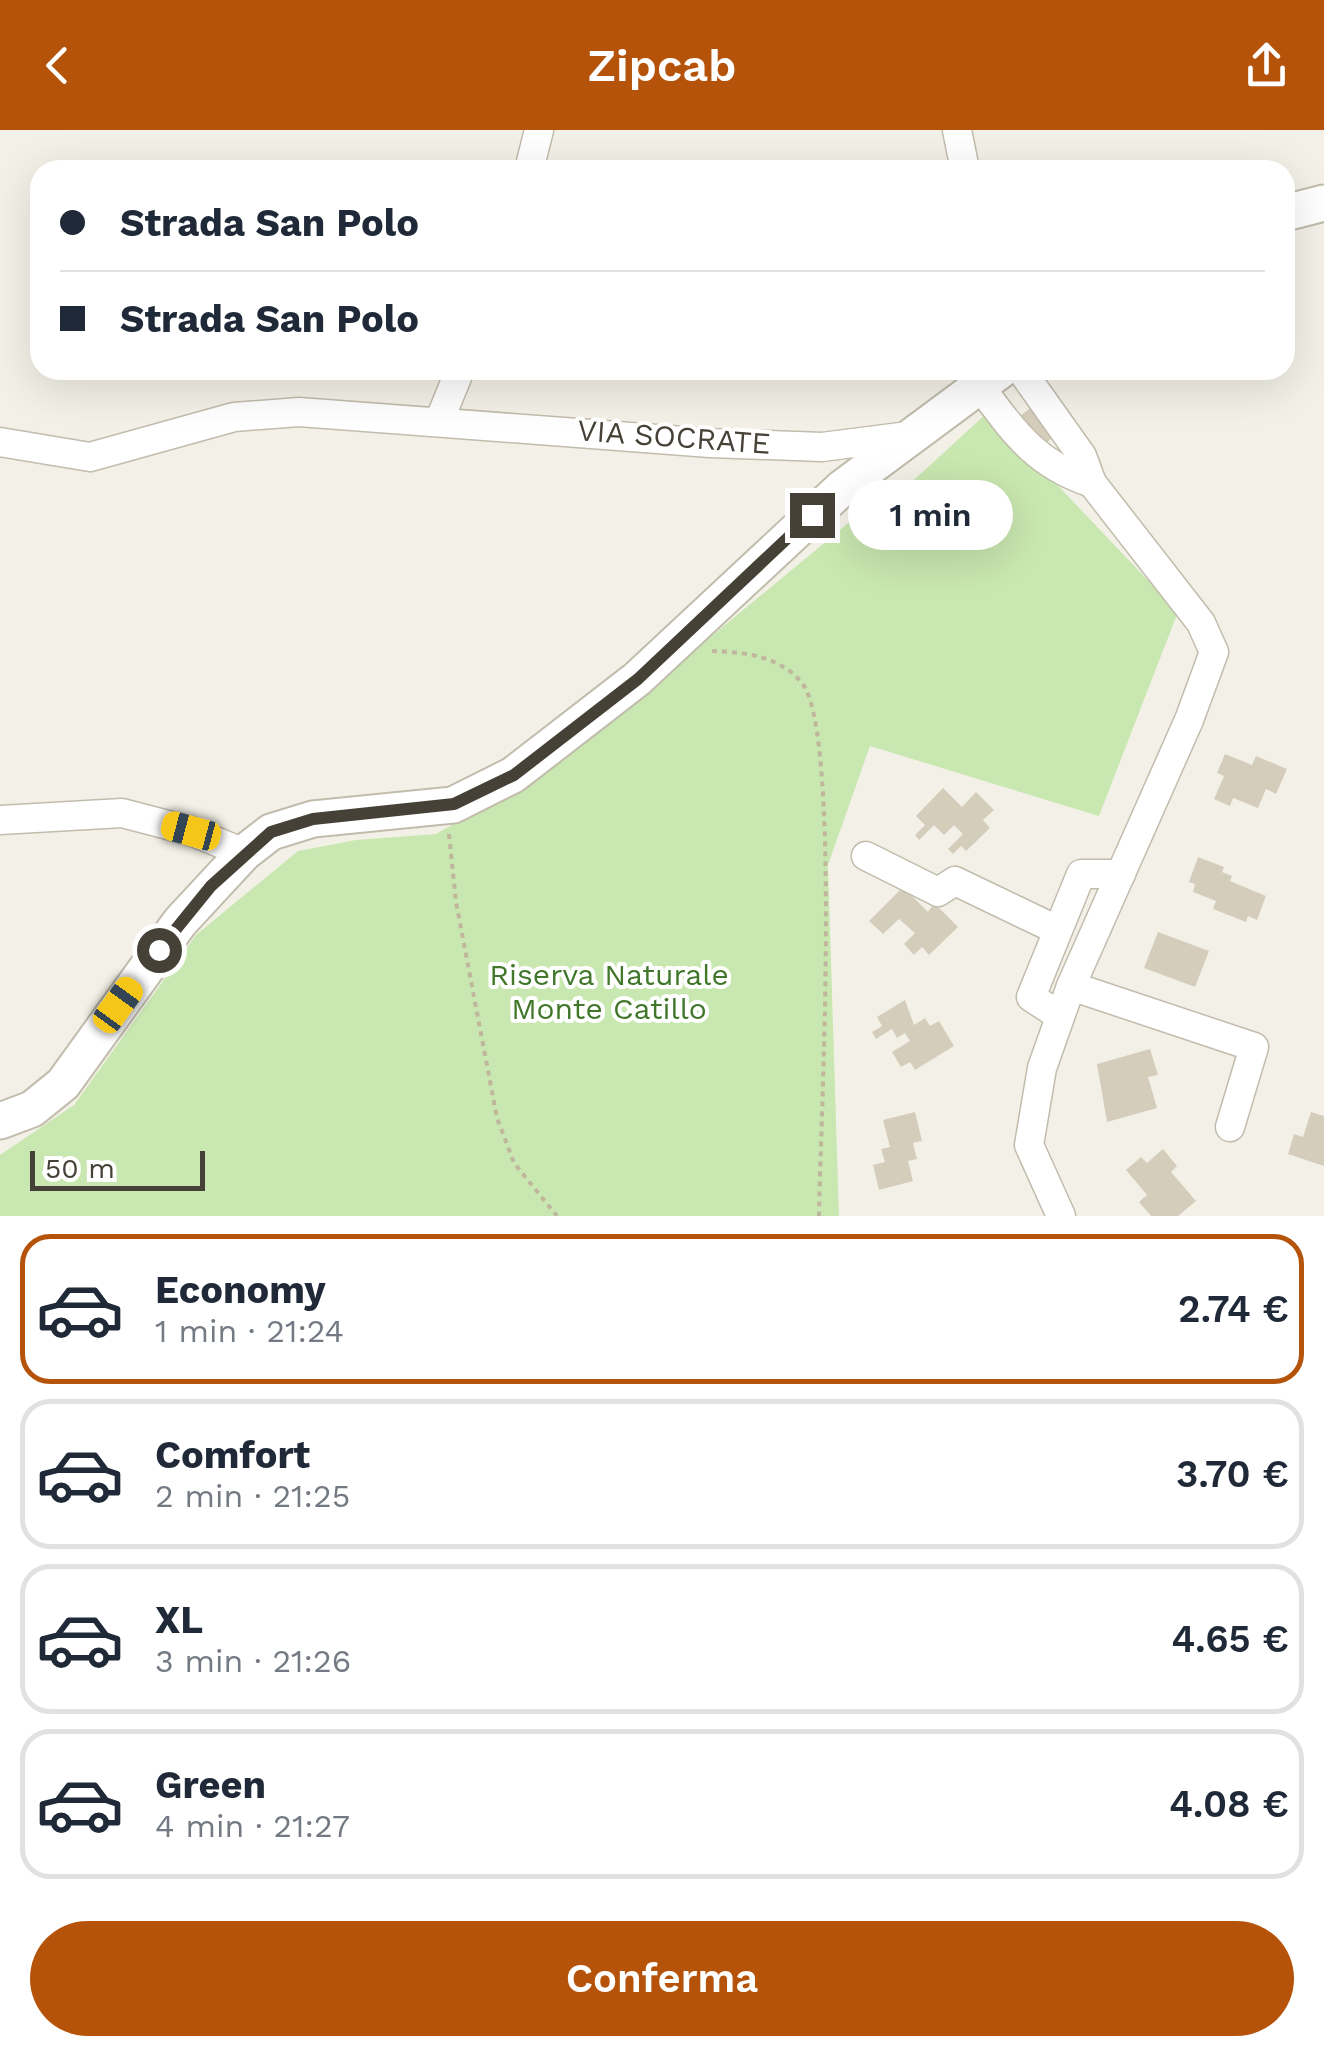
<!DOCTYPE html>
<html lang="it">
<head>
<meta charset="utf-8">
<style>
	:root { --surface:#fff; --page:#f2f2f3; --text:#1f2937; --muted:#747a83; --line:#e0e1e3; --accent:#b45309 }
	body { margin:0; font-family:"Work Sans",sans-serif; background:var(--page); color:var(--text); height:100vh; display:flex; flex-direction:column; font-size:38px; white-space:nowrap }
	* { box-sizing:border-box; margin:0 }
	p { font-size:32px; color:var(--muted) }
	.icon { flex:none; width:55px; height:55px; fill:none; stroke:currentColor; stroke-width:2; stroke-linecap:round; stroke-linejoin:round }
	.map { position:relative; height:1086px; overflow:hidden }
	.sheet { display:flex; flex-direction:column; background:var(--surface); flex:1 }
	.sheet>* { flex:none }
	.top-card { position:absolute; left:30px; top:30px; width:1265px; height:220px; border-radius:30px; box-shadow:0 10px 40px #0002; display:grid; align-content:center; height:220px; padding:0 30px; background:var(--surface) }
	.scale { position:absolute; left:30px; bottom:25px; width:175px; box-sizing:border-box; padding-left:10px; border:5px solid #464136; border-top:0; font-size:28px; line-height:35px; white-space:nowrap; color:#464136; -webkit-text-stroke:8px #fff; paint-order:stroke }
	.end { position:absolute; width:45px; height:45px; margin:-22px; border:12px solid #464136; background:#fff; box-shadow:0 0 0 5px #fff }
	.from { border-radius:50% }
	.bubble { position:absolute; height:70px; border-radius:35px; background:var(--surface); box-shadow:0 10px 40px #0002; font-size:32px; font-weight:600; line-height:70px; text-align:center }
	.car { position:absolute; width:30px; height:60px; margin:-30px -15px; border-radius:12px; box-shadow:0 0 8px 2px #0007; background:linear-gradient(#f5c518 24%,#345 0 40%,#f5c518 0 76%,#345 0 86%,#f5c518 0) }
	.top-card b { display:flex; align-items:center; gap:35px; height:95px; font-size:38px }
	.top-card b+b { border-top:2px solid var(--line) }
	.top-card i { width:25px; height:25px; background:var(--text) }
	ul { padding:18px 0 0; list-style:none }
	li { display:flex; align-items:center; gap:30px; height:150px; margin:0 20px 15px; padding:0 10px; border:5px solid var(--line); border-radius:30px }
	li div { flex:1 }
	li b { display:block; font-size:38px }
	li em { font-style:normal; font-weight:600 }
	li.current { border-color:var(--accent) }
	li>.icon { width:90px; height:90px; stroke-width:1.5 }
	.cta { display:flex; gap:20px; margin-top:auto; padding:20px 30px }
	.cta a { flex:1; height:115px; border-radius:60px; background:var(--accent); color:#fff; font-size:40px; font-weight:600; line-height:115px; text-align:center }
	header { display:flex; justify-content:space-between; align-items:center; height:130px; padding:0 30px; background:var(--accent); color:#fff; font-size:45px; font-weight:600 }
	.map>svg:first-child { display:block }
</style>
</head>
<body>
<header><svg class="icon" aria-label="back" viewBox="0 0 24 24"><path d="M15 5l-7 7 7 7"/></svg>Zipcab<svg class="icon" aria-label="share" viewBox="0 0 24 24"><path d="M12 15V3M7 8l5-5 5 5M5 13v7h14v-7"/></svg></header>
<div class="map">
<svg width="1324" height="1086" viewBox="0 0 1324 1086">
	<rect width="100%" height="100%" fill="#f3f1e7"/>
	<!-- green -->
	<polygon fill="#c9e7b0" points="988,282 1178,482 1099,686 870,616 828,735 839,1086 0,1086 0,1025 74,975 196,805 298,721 356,710 436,704 557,634 887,361 915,349"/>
	<!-- building -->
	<g fill="#d5cdbc">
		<polygon points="1032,277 1055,306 1039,318 1016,289"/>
		<polygon points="1225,624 1252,635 1256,626 1287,639 1276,664 1266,659 1258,678 1233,668 1230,676 1214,669 1224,646 1217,643"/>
		<polygon points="943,658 962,677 976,662 994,680 983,690 990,698 966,721 961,716 953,724 948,719 963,704 954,695 944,705 934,695 919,710 915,705 925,695 916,686"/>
		<polygon points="1198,727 1224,737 1222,742 1232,746 1230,751 1266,766 1257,790 1248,786 1246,792 1213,779 1216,771 1193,762 1195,754 1189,752"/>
		<polygon points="903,757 928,782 934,773 958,797 929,825 922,817 914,825 904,814 915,803 899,789 883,804 869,791"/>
		<polygon points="1158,802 1209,821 1195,857 1144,838"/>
		<polygon points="905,870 914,895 925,888 930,896 939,891 954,916 915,940 910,932 901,937 892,922 910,911 905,903 897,908 892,899 876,909 872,902 882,896 877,887"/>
		<polygon points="1150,919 1158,945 1148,947 1157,978 1107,992 1097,934"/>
		<polygon points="915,982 922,1011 913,1013 917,1029 908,1031 913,1051 879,1060 873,1035 885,1032 881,1019 890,1017 883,990"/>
		<polygon points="1311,982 1324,986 1324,1036 1288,1024 1294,1004 1303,1007"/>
		<polygon points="1163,1019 1177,1036 1171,1042 1196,1071 1178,1086 1151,1086 1139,1072 1147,1065 1126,1040 1141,1027 1147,1033"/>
	</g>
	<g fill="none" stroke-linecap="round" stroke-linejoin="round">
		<defs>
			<g id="minor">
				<polyline points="957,0 965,40"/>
				<polyline points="529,40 539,0"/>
				<path d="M981,240L979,255C1014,302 1035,334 1092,353"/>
				<polyline points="1021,240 1082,326 1092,353 1201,493 1214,522 1189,590 1071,856 1042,938 1029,1015 1061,1086"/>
				<polyline points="440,289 460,240"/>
				<polyline points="0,312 90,327 234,287 299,282 710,313 822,317 908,306"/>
				<polyline points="0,690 122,683 191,701 244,723"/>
				<polyline points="866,726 938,762 955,751 1055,799"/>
				<polyline points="1071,856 1254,917 1230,997"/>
				<polyline points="1060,886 1031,867 1081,744 1121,744"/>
			</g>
			<g id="tertiary">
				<polyline points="1285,83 1324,73"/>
				<polyline points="0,991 32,979 63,954 180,792 244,723 271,702 313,689 453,675 513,645 637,549 842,358 1001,240"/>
			</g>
		</defs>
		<!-- minor casing -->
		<use href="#minor" stroke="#c1bcac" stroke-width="31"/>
		<!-- tertiary casing -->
		<use href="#tertiary" stroke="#c1bcac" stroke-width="39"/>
		<!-- path -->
		<g stroke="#c0b69b" stroke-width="4" stroke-dasharray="5 5" stroke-linecap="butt">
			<path d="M712,521C744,522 780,526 802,553C842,602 820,1002 819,1086"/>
			<polyline points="449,704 456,772 497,988 514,1033 557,1086"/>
		</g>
		<!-- minor -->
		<use href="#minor" stroke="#fff" stroke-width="28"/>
		<!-- tertiary -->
		<use href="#tertiary" stroke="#fff" stroke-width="35"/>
	</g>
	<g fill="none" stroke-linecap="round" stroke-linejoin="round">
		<!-- route -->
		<polyline stroke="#464136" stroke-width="12" points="159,820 211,756 271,702 313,689 454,674 514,645 638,549 812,385"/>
	</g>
	<g text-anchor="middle" stroke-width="8" stroke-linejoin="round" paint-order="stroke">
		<!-- street labels -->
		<g font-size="30" fill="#464136" stroke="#fff">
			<text transform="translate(674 307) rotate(4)" y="10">VIA SOCRATE</text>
		</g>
		<!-- park labels -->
		<g font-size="30" fill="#40772a" stroke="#fff">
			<text x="609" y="855">Riserva Naturale<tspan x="609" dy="34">Monte Catillo</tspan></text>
		</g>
	</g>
</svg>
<div class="scale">50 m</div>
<i class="end from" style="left:159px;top:820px"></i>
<i class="end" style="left:812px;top:385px"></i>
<div class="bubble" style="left:848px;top:350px;width:165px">1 min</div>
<i class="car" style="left:191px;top:701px;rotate:285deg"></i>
<i class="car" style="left:118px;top:875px;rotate:36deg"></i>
<div class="top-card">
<b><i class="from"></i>Strada San Polo</b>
<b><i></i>Strada San Polo</b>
</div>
</div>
<section class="sheet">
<ul>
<li class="current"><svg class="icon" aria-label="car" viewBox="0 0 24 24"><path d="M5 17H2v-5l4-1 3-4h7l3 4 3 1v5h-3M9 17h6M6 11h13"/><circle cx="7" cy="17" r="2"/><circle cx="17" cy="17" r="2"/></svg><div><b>Economy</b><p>1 min · 21:24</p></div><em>2.74 €</em></li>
<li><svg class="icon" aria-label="car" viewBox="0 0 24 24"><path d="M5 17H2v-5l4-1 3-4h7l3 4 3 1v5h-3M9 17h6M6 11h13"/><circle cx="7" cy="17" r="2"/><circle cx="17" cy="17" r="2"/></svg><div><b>Comfort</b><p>2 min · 21:25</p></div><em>3.70 €</em></li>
<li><svg class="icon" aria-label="car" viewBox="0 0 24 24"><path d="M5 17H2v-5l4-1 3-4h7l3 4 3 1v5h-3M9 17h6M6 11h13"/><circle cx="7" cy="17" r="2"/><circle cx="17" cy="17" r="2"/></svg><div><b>XL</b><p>3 min · 21:26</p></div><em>4.65 €</em></li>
<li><svg class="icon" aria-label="car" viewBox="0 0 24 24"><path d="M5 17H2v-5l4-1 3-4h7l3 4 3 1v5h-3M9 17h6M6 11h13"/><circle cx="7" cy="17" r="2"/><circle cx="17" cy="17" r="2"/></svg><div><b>Green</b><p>4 min · 21:27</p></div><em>4.08 €</em></li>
</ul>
<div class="cta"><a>Conferma</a></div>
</section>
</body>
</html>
